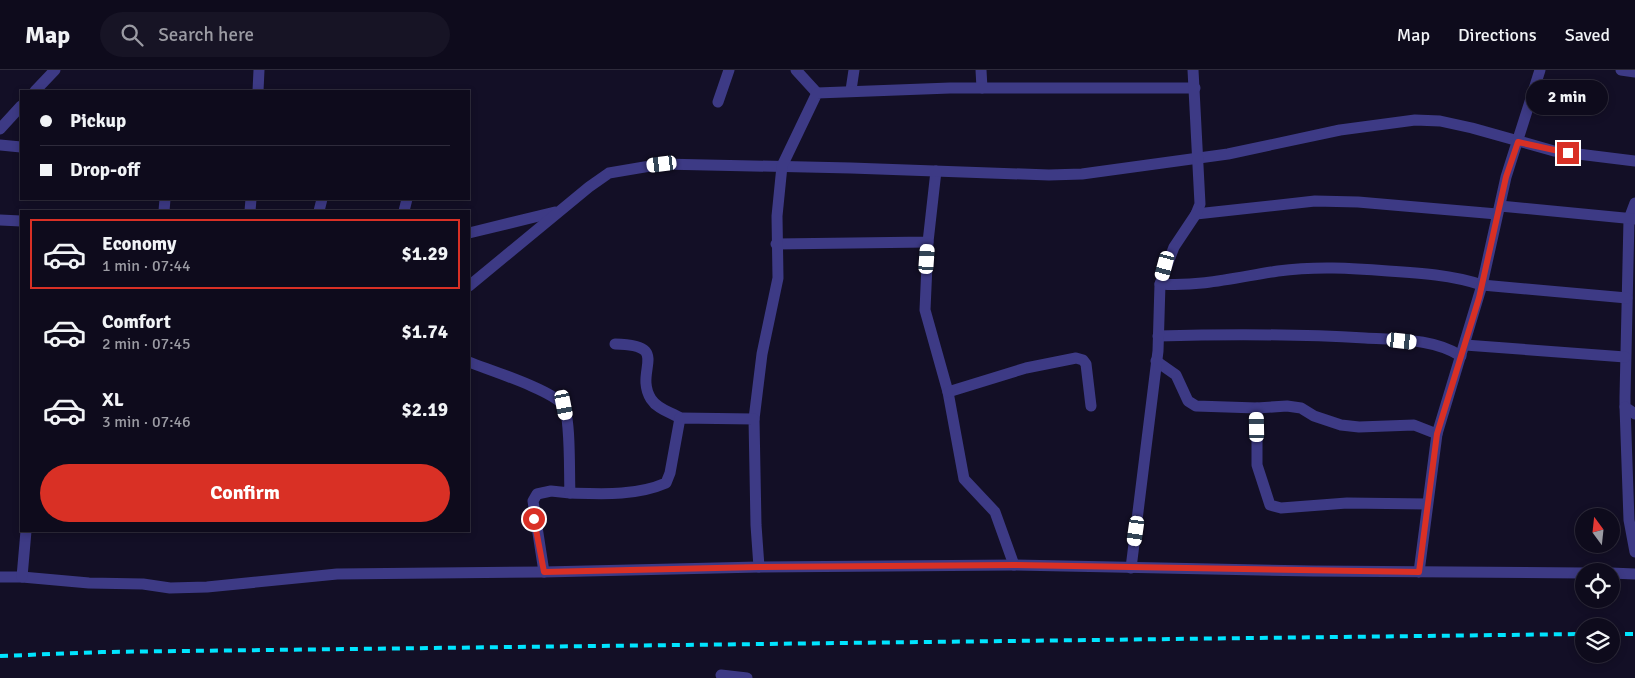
<!DOCTYPE html>
<html lang="en">
<head>
<meta charset="utf-8">
<style>
	:root { --surface:#0e0b1c; --page:#171425; --text:#f1f3f6; --muted:#9b9ba3; --line:#2e2b3b; --accent:#d93025 }
	body { margin:0; font-family:Signika,sans-serif; background:var(--page); color:var(--text); height:100vh; display:flex; flex-direction:column; font-size:19px; white-space:nowrap }
	* { box-sizing:border-box; margin:0 }
	p { font-size:16px; color:var(--muted) }
	.icon { flex:none; width:28px; height:28px; fill:none; stroke:currentColor; stroke-width:2; stroke-linecap:round; stroke-linejoin:round }
	.map { position:relative; flex:1; overflow:hidden }
	.panel { position:absolute; left:20px; top:140px; width:450px; height:322px; display:flex; flex-direction:column; background:var(--surface); border-radius:0px; box-shadow:0 2px 8px #0003,0 0 0 1px var(--line) }
	.panel>* { flex:none }
	.top-card { position:absolute; left:20px; top:20px; width:450px; height:110px; border-radius:0px; box-shadow:0 2px 8px #0003,0 0 0 1px var(--line); display:grid; align-content:center; height:110px; padding:0 20px; background:var(--surface) }
	.needle { width:32px; rotate:345deg }
	.fabs { position:absolute; left:1575px; top:438px; display:grid; gap:10px }
	.fabs a { display:grid; place-items:center; width:45px; height:45px; border-radius:50%; background:var(--surface); box-shadow:0 2px 8px #0003,0 0 0 1px var(--line); font-size:25px }
	.end { position:absolute; width:22px; height:22px; margin:-11px; border:6px solid #d93025; background:#fff; box-shadow:0 0 0 2px #fff }
	.from { border-radius:50% }
	.bubble { position:absolute; height:35px; border-radius:18px; background:var(--surface); box-shadow:0 2px 8px #0003,0 0 0 1px var(--line); font-size:16px; font-weight:800; line-height:35px; text-align:center }
	.car { position:absolute; width:15px; height:30px; margin:-15px -8px; border-radius:6px; box-shadow:0 0 4px 1px #0007; background:linear-gradient(#fff 24%,#345 0 40%,#fff 0 76%,#345 0 86%,#fff 0) }
	.top-card b { display:flex; align-items:center; gap:18px; height:48px; font-size:19px }
	.top-card b+b { border-top:1px solid var(--line) }
	.top-card i { width:12px; height:12px; background:var(--text) }
	ul { padding:9px 0 0; list-style:none }
	li { display:flex; align-items:center; gap:15px; height:70px; margin:0 10px 8px; padding:0 10px; border:2px solid transparent; border-radius:0px }
	li div { flex:1 }
	li b { display:block; font-size:19px }
	li em { font-style:normal; font-weight:800 }
	li.selected { border-color:var(--accent) }
	li>.icon { width:45px; height:45px; stroke-width:1.5 }
	.button { display:flex; gap:10px; margin-top:auto; padding:10px 20px }
	.button a { flex:1; height:58px; border-radius:30px; background:var(--accent); color:#fff; font-size:20px; font-weight:800; line-height:58px; text-align:center }
	header { display:flex; align-items:center; gap:30px; box-sizing:border-box; height:70px; padding:0 25px; background:var(--surface); border-bottom:1px solid var(--line) }
	header strong { font-size:24px }
	nav { display:flex; gap:28px; margin-inline-start:auto; font-size:18px }
	.search { width:350px; height:45px; background:var(--page); display:flex; align-items:center; gap:12px; box-sizing:border-box; padding:0 18px; border-radius:28px; color:var(--muted); font-size:19px }
	.map>svg:first-child { display:block }
</style>
</head>
<body>
<header>
<strong>Map</strong>
<div class="search"><svg class="icon" aria-label="search" viewBox="0 0 24 24"><circle cx="10" cy="10" r="6"/><path d="M15 15l6 6"/></svg>Search here</div>
<nav><a>Map</a><a>Directions</a><a>Saved</a></nav>
</header>
<div class="map">
<svg width="1635" height="608" viewBox="0 0 1635 608">
	<rect width="100%" height="100%" fill="#130f26"/>
	<g fill="none" stroke-linecap="round" stroke-linejoin="round">
		<!-- street -->
		<g stroke="#3d3a85" stroke-width="11">
			<polyline points="796,0 817,23"/>
			<polyline points="981,0 982,18"/>
			<polyline points="1621,0 1635,2"/>
			<polyline points="851,20 854,0"/>
			<polyline points="35,21 55,0"/>
			<polyline points="258,21 259,0"/>
			<polyline points="718,32 729,0"/>
			<polyline points="0,59 21,36"/>
			<polyline points="0,75 21,77"/>
			<polyline points="1635,133 1629,149 1625,327 1625,337 1635,344"/>
			<polyline points="1500,136 1635,149"/>
			<polyline points="164,141 165,129"/>
			<polyline points="250,141 251,129"/>
			<polyline points="319,141 322,129"/>
			<polyline points="404,141 407,129"/>
			<polyline points="1196,144 1315,131 1358,132 1497,144"/>
			<polyline points="0,150 21,151"/>
			<polyline points="469,163 555,142"/>
			<polyline points="928,172 925,240 948,322 964,409 995,442 1014,495"/>
			<polyline points="776,174 928,172 936,101"/>
			<path d="M1160,214C1201,217 1238,207 1278,201C1315,196 1351,198 1388,201C1420,203 1452,205 1482,215L1627,228"/>
			<polyline points="469,216 589,117 609,103 662,94 851,98 1049,105 1082,104 1228,84 1340,60 1415,50 1440,51 1472,58 1554,81 1635,91"/>
			<path d="M1158,266C1227,264 1296,264 1365,268C1397,270 1433,268 1461,286"/>
			<path d="M615,274C673,275 633,300 651,329C658,340 671,342 680,348"/>
			<polyline points="1465,275 1625,287"/>
			<polyline points="1156,291 1176,305 1188,331 1196,336 1257,338 1287,336 1301,338 1314,346 1341,355 1359,357 1414,355 1437,364"/>
			<path d="M469,292C489,300 552,320 563,335C571,346 569,406 570,423L551,421L537,424L533,431L544,502"/>
			<polyline points="948,322 1026,298 1076,288 1083,290 1086,294 1091,336"/>
			<polyline points="1625,337 1629,450 1635,482"/>
			<polyline points="1257,338 1257,395 1270,435 1281,438 1347,433 1427,434"/>
			<polyline points="754,349 762,284 778,208 777,146 782,96 817,23 950,18 1195,18"/>
			<path d="M570,423C602,424 636,426 666,413L670,403L680,348L754,349L756,455L759,497"/>
			<polyline points="1131,498 1158,281 1160,214 1174,177 1196,144 1200,134 1193,0"/>
			<polyline points="1419,502 1437,364 1482,215 1506,107 1540,0"/>
			<polyline points="1611,503 1635,504"/>
			<polyline points="0,507 22,507 89,513 143,514 170,518 207,517 337,504 544,502 759,497 1014,495 1313,501 1584,503"/>
			<polyline points="22,507 26,461"/>
			<polyline points="721,605 747,608"/>
		</g>
		<!-- rail -->
		<g stroke="#00e5ff" stroke-width="4" stroke-dasharray="8 6" stroke-linecap="butt">
			<polyline points="1611,564 1635,564"/>
			<polyline points="0,586 102,582 1584,564"/>
		</g>
	</g>
	<g fill="none" stroke-linecap="round" stroke-linejoin="round">
		<!-- route -->
		<polyline stroke="#d93025" stroke-width="6" points="534,449 544,502 759,497 1014,495 1419,502 1437,364 1479,228 1506,107 1518,72 1568,83"/>
	</g>
</svg>
<div class="fabs">
<a><svg class="needle" viewBox="-14 -14 28 28"><path d="M0-13l5 13h-10z" fill="#e53935"/><path d="M0 13l5-13h-10z" fill="#9b9ba3"/></svg></a>
<a><svg class="icon" aria-label="locate" viewBox="0 0 24 24"><circle cx="12" cy="12" r="6"/><path d="M12 2v4M12 18v4M2 12h4M18 12h4"/></svg></a>
<a><svg class="icon" aria-label="layers" viewBox="0 0 24 24"><path d="M12 4l9 5-9 5-9-5zM3 14l9 5 9-5"/></svg></a>
</div>
<i class="end from" style="left:534px;top:449px"></i>
<i class="end" style="left:1568px;top:83px"></i>
<div class="bubble" style="left:1526px;top:10px;width:82px">2 min</div>
<i class="car" style="left:662px;top:94px;rotate:263deg"></i>
<i class="car" style="left:927px;top:189px;rotate:4deg"></i>
<i class="car" style="left:1165px;top:196px;rotate:195deg"></i>
<i class="car" style="left:1402px;top:271px;rotate:96deg"></i>
<i class="car" style="left:564px;top:335px;rotate:169deg"></i>
<i class="car" style="left:1257px;top:357px;rotate:359deg"></i>
<i class="car" style="left:1136px;top:461px;rotate:188deg"></i>
<div class="top-card">
<b><i class="from"></i>Pickup</b>
<b><i></i>Drop-off</b>
</div>
<section class="panel">
<ul>
<li class="selected"><svg class="icon" aria-label="car" viewBox="0 0 24 24"><path d="M5 17H2v-5l4-1 3-4h7l3 4 3 1v5h-3M9 17h6M6 11h13"/><circle cx="7" cy="17" r="2"/><circle cx="17" cy="17" r="2"/></svg><div><b>Economy</b><p>1 min · 07:44</p></div><em>$1.29</em></li>
<li><svg class="icon" aria-label="car" viewBox="0 0 24 24"><path d="M5 17H2v-5l4-1 3-4h7l3 4 3 1v5h-3M9 17h6M6 11h13"/><circle cx="7" cy="17" r="2"/><circle cx="17" cy="17" r="2"/></svg><div><b>Comfort</b><p>2 min · 07:45</p></div><em>$1.74</em></li>
<li><svg class="icon" aria-label="car" viewBox="0 0 24 24"><path d="M5 17H2v-5l4-1 3-4h7l3 4 3 1v5h-3M9 17h6M6 11h13"/><circle cx="7" cy="17" r="2"/><circle cx="17" cy="17" r="2"/></svg><div><b>XL</b><p>3 min · 07:46</p></div><em>$2.19</em></li>
</ul>
<div class="button"><a>Confirm</a></div>
</section>
</div>
</body>
</html>
